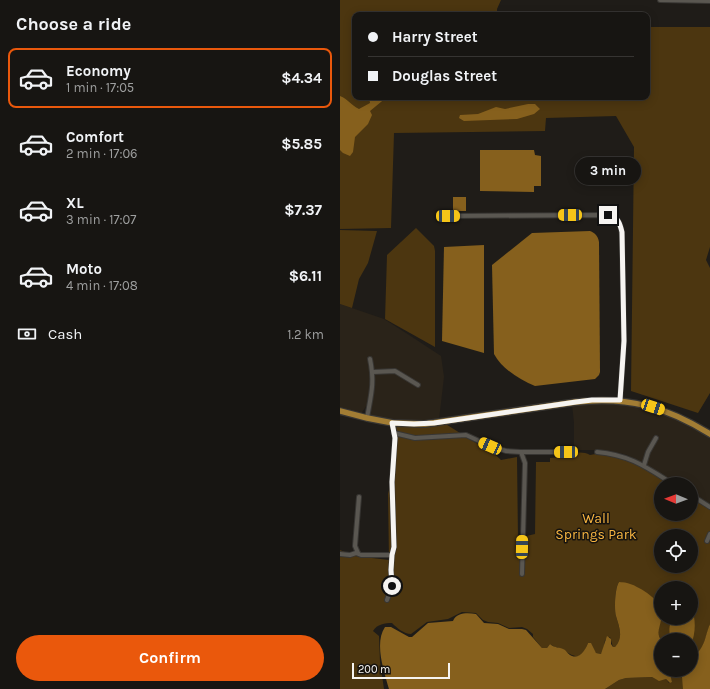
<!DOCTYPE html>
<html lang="en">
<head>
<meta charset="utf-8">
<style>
	:root { --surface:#171512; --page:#201e1b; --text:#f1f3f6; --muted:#9e9f9f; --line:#363432; --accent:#ea580c }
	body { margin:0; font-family:Karla,sans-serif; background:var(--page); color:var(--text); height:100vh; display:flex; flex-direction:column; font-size:15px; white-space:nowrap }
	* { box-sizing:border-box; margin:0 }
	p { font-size:13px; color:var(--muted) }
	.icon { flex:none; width:22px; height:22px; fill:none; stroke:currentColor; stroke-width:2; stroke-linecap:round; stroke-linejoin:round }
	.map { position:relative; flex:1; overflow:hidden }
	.details { display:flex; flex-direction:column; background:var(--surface); width:340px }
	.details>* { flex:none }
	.hud { position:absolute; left:12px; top:12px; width:298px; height:88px; border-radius:8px; box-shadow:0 2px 10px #0003,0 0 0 1px var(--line); display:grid; align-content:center; height:88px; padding:0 16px; background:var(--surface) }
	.needle { width:26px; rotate:271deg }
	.fabs { position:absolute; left:314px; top:477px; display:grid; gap:8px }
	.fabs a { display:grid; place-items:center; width:44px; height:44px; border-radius:50%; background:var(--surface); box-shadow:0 2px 10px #0003,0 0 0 1px var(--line); font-size:20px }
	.scale { position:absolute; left:12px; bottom:10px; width:98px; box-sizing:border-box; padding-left:4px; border:2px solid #f6f4f1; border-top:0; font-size:11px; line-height:14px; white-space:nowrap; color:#f6f4f1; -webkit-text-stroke:3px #16130f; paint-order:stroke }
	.end { position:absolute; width:18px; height:18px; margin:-9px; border:5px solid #f6f4f1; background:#111; box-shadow:0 0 0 2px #111 }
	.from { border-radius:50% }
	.bubble { position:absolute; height:28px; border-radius:14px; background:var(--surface); box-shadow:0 2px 10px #0003,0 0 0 1px var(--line); font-size:13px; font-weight:700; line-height:28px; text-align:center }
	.car { position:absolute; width:12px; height:24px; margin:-12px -6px; border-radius:5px; box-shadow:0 0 3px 1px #0007; background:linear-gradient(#f5c518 24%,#345 0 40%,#f5c518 0 76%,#345 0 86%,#f5c518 0) }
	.hud b { display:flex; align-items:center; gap:14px; height:38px; font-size:15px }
	.hud b+b { border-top:1px solid var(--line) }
	.hud i { width:10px; height:10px; background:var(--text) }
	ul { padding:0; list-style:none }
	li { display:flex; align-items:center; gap:12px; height:60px; margin:0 8px 6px; padding:0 8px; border:2px solid transparent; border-radius:8px }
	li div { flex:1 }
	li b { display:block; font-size:15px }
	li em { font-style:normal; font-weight:700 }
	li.selected { border-color:var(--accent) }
	li>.icon { width:36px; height:36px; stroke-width:1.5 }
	h2 { padding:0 16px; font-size:18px; line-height:48px }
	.pay { display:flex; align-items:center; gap:10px; height:44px; padding:0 16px; font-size:15px }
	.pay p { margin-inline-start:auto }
	.cta { display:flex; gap:8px; margin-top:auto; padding:8px 16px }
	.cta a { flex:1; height:46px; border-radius:24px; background:var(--accent); color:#fff; font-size:16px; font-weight:700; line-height:46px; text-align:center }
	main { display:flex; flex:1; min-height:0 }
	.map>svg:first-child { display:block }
</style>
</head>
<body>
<main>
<section class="details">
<h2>Choose a ride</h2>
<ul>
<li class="selected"><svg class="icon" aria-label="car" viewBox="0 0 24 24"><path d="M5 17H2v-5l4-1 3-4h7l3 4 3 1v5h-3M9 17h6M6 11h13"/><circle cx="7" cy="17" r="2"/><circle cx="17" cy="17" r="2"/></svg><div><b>Economy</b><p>1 min · 17:05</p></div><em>$4.34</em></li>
<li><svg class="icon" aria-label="car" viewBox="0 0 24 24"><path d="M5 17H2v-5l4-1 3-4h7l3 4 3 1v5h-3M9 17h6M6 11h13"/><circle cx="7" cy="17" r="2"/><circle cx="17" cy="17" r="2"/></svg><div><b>Comfort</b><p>2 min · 17:06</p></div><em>$5.85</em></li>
<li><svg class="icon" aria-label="car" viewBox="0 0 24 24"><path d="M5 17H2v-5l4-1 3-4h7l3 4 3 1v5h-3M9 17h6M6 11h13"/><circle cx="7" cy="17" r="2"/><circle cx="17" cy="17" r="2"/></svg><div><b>XL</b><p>3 min · 17:07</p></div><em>$7.37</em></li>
<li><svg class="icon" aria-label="car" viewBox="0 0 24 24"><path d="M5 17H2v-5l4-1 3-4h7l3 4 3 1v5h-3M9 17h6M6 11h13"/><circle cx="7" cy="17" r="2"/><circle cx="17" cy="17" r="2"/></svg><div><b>Moto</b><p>4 min · 17:08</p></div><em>$6.11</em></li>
</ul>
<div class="pay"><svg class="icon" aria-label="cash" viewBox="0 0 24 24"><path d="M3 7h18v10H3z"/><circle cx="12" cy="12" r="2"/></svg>Cash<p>1.2 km</p></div>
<div class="cta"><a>Confirm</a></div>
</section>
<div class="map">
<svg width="370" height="689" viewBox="0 0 370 689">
	<rect width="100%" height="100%" fill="#1f1c18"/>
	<!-- built -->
	<g fill="#2a2319">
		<polygon points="0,304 12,308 44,319 69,335 101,356 104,377 99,420 83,422 53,421 24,416 31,405 35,387 35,374 54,373 78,387 80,384 56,370 34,370 31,357 28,357 31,372 31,387 27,405 20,415 0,409"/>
		<polygon points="280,402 329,414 370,436 370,505 351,493 351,484 336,484 306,465 310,452 319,437 316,436 306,451 303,463 287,455 271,451 256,450 234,450 234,423 232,404"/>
	</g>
	<!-- green -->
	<g fill="#4c3610" fill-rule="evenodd">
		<polygon points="0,0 161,0 157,9 157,15 15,15 15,97 307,97 307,27 370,27 370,247 366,260 370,268 370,393 358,413 291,391 294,147 276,116 206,118 205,131 54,133 51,228 0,229"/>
		<polygon points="76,228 94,246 95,251 95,347 45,319 47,255"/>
		<polygon points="0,230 37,231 28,263 19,279 12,308 0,304"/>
		<polygon points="104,423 120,433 75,436 55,432 54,425"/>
		<path d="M56,436L68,438L84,440L125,437L151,451L161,460L177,457L178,538L195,534L196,462H210V458C222,458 238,448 250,455C276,447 308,471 330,484H321V514H351V497L370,509V624L363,646L357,654L351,658V640H321C316,633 319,626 321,618H351V588H321V605L297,587L279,582C275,587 274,609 276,616C279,626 284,639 275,647H273L270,637L265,640L263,652L261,654L256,653L248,643C241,662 235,657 221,649C217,647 214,647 210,644L207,648H202L193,637V634L187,629L182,627L169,628L158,623L148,622L143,620L136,613L122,612L108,619L87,622L71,634C64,634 57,628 52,623C45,623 37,624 33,631L39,636L40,662L44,689H0V550L15,556L49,560L48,494L51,482ZM321,536H351V566H321Z"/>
		<polygon points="334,673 340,673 344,683 343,689 265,689 279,680 286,678 312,677 318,680 326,679 329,683 332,682 331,677"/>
	</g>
	<!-- water -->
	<g fill="#86601d">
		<path d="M0,96C8,99 11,105 19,109L30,103L29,97H47L30,111L32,115L28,124L15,137L13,152L10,156L3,153L0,150Z"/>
		<polygon points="188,104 195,104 200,109 194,114 177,119 124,121 119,118 120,115 138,114 156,107 165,109"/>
		<polygon points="140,150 194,150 195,155 201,156 201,186 194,186 194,192 140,191"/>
		<rect x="113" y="197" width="13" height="14"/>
		<path d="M250,231C255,233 258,236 259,242L260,372L259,375L255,379L195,386C180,380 162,369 154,354L152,265L192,233Z"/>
		<polygon points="144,245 144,353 102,341 104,247"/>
		<path d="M279,582C295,582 311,595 321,605C321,610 321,615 321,620C320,627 316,633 321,640V670H351V658C366,648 364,638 370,624V689H343L342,677L338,673L332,675L331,677L332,682L330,683L326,679L319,681L312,677L286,678L279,680L265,689H49C44,671 34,643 45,627H51L69,637H72L88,623L113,621C117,612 128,613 136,614L144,623L158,624L169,629H182L186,630L202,648H207L210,644C214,648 220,647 225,650C227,652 229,655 232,656C240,659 246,649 248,643H251L256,653L261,654L267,636L271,639V644L273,647H275C284,638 279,626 276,616C274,609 275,588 279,582Z"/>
		<path d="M351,596L355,599L351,605C356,619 356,632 351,645V640H331C326,620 333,618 351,618Z"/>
	</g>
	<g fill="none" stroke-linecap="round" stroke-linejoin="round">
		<defs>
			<g id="minor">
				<polyline points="320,0 370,1"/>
				<path d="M108,216L268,215C280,217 282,228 282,238L284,341L280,401"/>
				<polyline points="33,372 55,371 78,385"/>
				<path d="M27,418C31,395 35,383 30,359"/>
				<polyline points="54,433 75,438 126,435 150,446 166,451 181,452 226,452"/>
				<polyline points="181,452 185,463 182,574"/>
				<path d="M257,452C290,455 306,467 333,484"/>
				<polyline points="304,465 308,452 316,438"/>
				<polyline points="351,495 370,507"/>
				<polyline points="367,541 370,534"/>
				<polyline points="18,553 15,546 19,497"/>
				<polyline points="0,554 10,555 16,553 21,555 52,555"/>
				<polyline points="47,600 52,586 51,570 52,555 54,547 52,482 55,438 53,423"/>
			</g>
			<path id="major" d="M0,411L27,418L53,423L85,424L236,402C287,396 327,407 370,434"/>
		</defs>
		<!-- minor casing -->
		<use href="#minor" stroke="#383633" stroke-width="6"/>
		<!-- major casing -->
		<use href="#major" stroke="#383633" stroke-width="8"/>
		<!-- minor -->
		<use href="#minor" stroke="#5a5751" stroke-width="4"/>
		<!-- major -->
		<use href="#major" stroke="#a27d34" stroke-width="5.5"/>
	</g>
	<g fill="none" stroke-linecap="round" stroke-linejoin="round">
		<!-- route -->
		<path stroke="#f6f4f1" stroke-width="5" d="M52,586L51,570L52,555L54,547L52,482L55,438L52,423L74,424L94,423L236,402L252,400H280L284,341L282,232C280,224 278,216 268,215"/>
	</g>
	<g text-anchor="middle" stroke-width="3" stroke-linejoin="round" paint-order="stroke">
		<!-- park labels -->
		<g font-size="14" fill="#f9b641" stroke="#16130f">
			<text x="256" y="523">Wall<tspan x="256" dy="16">Springs Park</tspan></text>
		</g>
	</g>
</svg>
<div class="fabs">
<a><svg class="needle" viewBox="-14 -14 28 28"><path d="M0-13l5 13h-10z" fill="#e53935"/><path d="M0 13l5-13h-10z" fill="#9e9f9f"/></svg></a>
<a><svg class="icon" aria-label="locate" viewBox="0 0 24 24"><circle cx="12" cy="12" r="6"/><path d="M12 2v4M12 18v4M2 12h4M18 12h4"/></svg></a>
<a>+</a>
<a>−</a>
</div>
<div class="scale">200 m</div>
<i class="end from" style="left:52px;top:586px"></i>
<i class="end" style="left:268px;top:215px"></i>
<div class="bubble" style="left:235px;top:157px;width:66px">3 min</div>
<i class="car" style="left:230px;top:215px;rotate:270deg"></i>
<i class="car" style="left:108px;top:216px;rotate:90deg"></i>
<i class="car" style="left:313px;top:407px;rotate:108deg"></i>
<i class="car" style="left:150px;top:446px;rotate:294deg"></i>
<i class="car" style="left:226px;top:452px;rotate:269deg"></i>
<i class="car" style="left:182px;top:547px;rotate:1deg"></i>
<div class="hud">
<b><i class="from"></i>Harry Street</b>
<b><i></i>Douglas Street</b>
</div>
</div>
</main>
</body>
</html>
